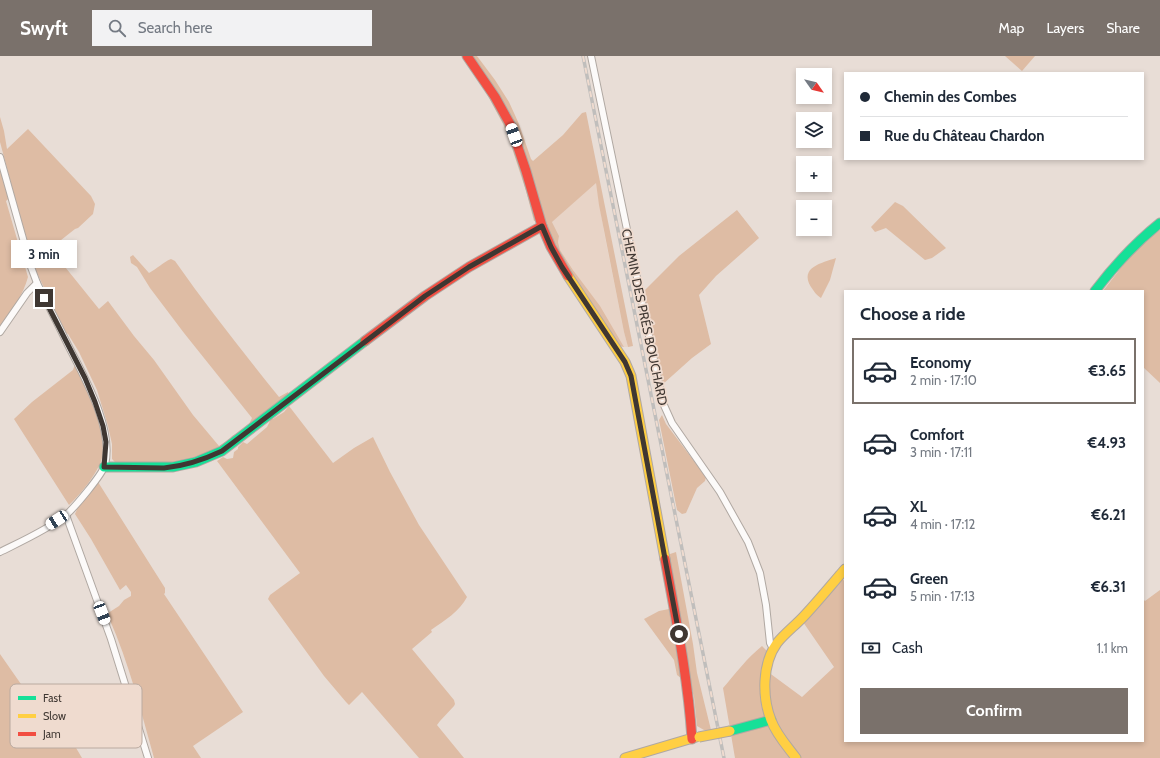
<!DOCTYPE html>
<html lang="en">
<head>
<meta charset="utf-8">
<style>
	:root { --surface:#fff; --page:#f2f2f3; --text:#1f2937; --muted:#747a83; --line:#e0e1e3; --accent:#7a716b }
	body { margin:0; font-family:Cabin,sans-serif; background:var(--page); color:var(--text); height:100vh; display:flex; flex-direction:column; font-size:15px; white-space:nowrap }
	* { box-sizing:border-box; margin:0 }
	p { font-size:13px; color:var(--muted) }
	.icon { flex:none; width:22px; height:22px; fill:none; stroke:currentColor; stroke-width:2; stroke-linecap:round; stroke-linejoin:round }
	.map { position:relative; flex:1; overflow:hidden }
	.sheet { position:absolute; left:844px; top:234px; width:300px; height:452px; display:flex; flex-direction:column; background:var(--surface); border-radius:0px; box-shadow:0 2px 6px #0003 }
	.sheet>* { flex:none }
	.banner { position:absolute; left:844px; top:16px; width:300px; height:88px; border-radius:0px; box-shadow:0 2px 6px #0003; display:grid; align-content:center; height:88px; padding:0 16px; background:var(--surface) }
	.needle { width:26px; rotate:124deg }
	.fabs { position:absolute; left:796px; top:12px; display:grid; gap:8px }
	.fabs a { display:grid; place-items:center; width:36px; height:36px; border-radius:0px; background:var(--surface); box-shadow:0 2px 6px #0003; font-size:20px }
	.end { position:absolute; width:18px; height:18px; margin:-9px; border:5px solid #3f3732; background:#fff; box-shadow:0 0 0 2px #fff }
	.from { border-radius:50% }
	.bubble { position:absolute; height:28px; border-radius:0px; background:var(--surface); box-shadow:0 2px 6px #0003; font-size:13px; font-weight:700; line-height:28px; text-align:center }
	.car { position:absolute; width:12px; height:24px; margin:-12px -6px; border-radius:5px; box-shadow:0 0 3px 1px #0007; background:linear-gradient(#fff 24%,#345 0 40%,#fff 0 76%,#345 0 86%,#fff 0) }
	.banner b { display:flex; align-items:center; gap:14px; height:38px; font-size:15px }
	.banner b+b { border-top:1px solid var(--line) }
	.banner i { width:10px; height:10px; background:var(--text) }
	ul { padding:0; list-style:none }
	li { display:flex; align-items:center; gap:12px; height:66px; margin:0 8px 6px; padding:0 8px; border:2px solid transparent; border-radius:0px }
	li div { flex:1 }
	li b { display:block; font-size:15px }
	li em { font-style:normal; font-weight:700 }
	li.active { border-color:var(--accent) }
	li>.icon { width:36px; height:36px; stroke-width:1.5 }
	h2 { padding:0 16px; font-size:18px; line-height:48px }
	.pay { display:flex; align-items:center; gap:10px; height:44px; padding:0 16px; font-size:15px }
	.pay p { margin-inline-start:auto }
	.button { display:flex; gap:8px; margin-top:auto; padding:8px 16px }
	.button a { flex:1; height:46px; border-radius:0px; background:var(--accent); color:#fff; font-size:16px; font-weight:700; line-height:46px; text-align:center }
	header { display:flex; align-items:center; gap:24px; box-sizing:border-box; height:56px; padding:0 20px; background:var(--accent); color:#fff }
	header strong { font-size:19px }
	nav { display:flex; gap:22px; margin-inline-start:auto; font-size:14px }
	.search { width:280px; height:36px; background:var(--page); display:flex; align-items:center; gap:10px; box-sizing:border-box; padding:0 14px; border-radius:0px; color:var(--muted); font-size:15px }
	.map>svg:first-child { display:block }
</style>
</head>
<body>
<header>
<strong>Swyft</strong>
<div class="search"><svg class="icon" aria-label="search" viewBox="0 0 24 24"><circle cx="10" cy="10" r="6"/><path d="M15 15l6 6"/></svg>Search here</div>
<nav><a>Map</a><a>Layers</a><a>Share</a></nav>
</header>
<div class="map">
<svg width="1160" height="702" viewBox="0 0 1160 702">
	<rect width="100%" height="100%" fill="#e8ddd6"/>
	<!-- built -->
	<polygon fill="#e8d4c7" points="596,126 604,176 624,276 628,291 624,291 620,285 560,194 558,186 559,180 552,166"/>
	<!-- green -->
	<g fill="#debca4">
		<polygon points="470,0 477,0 495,24 509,46 519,68 531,103 533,105 563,79 582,57 586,56 633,290 628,291 624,276 599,149 596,127 552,166 559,180 558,186 560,194 573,214 600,250 624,291 618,290 555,195 543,162 534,165 526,135 508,80 503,68 482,29"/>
		<polygon points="1005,0 1035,0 1022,15"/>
		<path d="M0,61L4,75L7,93L28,73L91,140L95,148L93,158L78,172L75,173L56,188L53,196L99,253L108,245L134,280L154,304L193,359L219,390L229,384L232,380L240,376L249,368L252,362L184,277L150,232L137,211L131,207L130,201L133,199L149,217C157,213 163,206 171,203L175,205C208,252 243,296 279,341L288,336L289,339L215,395L178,408L118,409L112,403V388L108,370L97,334L79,296L68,278L66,277L38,219L32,209V202L35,198L30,199L0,86Z"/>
		<path d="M0,108L9,142L6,145L28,221C23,239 12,255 0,270Z"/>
		<polygon points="895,146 903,150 946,192 932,202 925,204 886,172 875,176 871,171"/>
		<polygon points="737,154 759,182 716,220 699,239 711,288 692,302 663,328 653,288 643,236 679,200"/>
		<polygon points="1160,174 1160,327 1143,311 1143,235 1103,235 1124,208 1142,188"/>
		<path d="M836,202L830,224L821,242C816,239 814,235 811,231C799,211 822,207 836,202Z"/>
		<path d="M75,308C86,332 109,376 102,402C98,417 80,439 69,449L14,363L32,346L73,314Z"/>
		<path d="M289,350L333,407L354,392L373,381L390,416L419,469L467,541C460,555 444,565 431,574L432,576L412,593L454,644L455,648L454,650L440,665L437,669L464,702H419L362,636L349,649L346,646L324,620L268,543L270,539L300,517L217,405L223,401L227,403L233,402L234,396L238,393V391L243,386L247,388L267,371L271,363H273L284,356Z"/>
		<polygon points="662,359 666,368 706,421 705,425 697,432 686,457 682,458 677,454 659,364"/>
		<path d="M98,426L165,532V537L164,538L243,656L193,690L201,702H154C141,655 129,607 109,562H107L105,559L119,550L124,544L131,540V536L126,529L120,534L91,483L75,458L79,449Z"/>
		<polygon points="676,496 693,588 697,617 711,674 704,674 697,670 694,641 688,618 667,499"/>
		<path d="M836,515L845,526V685H1143V543L1145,545L1160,534V702H735L723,632C736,617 747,602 762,590L767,595L764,613L802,641L834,611L803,566L833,530L828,526Z"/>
		<polygon points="669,553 681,622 677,619 674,604 644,563 659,555"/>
		<polygon points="0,598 23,631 29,643 42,638 53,653 82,702 0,702"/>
	</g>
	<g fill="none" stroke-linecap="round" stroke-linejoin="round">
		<defs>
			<g id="street">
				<polyline points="591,0 663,347 672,367 720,436 748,486 760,517 766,549 770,587 773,593"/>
				<path d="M0,101L31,211L37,227C47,247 58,268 68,289C84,321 114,372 105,409C102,419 75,451 66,459C49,473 20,486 0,496"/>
				<polyline points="0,276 27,237 37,227"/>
				<polyline points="66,459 111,583 148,702"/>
			</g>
			<g id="fast">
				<path d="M1095,235C1114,210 1135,187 1160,167"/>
				<polyline points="104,411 173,411 196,406 222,395 365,285"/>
				<polyline points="730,675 771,664"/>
			</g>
			<g id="slow">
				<polyline points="568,220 625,306 631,320 665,503"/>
				<polyline points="625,702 696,681"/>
				<path d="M796,702C787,690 776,678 771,664C762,641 762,608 777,587C785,577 796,569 805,559C819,544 832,528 845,513"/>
			</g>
			<g id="jam">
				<polyline points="467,0 495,41 510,68 526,115 542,170 551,191 568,220"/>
				<polyline points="365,285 425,240 469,211 542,170"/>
				<path d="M665,503C676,563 688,622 692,683"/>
			</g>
		</defs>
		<!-- street casing -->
		<use href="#street" stroke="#b0a8a2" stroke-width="8"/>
		<!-- fast casing -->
		<use href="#fast" stroke="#b0a8a2" stroke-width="11"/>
		<!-- slow casing -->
		<use href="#slow" stroke="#b0a8a2" stroke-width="11"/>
		<!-- jam casing -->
		<use href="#jam" stroke="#b0a8a2" stroke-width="11"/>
		<!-- street -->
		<use href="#street" stroke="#fcfaf9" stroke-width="6"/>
		<!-- fast -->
		<use href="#fast" stroke="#16e098" stroke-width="9"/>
		<!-- slow -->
		<use href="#slow" stroke="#ffcf43" stroke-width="9"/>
		<!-- jam -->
		<use href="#jam" stroke="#f24e42" stroke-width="9"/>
		<defs>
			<polyline id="rail" points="583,0 724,702"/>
		</defs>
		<!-- rail casing -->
		<use href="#rail" stroke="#c0bebc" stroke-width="3.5"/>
		<!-- rail -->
		<use href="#rail" stroke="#efdbcf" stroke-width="2" stroke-dasharray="6" stroke-linecap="butt"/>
		<defs>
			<polyline id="slow-bridge" points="699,681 730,675"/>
		</defs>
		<!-- slow-bridge casing -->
		<use href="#slow-bridge" stroke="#b0a8a2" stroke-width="11" stroke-linecap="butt"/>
		<!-- slow-bridge -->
		<use href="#slow-bridge" stroke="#ffcf43" stroke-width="9"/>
	</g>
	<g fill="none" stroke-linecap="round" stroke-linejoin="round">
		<!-- route -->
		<path stroke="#3f3732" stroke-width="5" d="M44,242L85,322L95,346L103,370L106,386L104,411L164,412C185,410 203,404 222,395L425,240L469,211L542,170L551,191L562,211L625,306L631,320L679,578"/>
	</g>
	<g text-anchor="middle" stroke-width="3.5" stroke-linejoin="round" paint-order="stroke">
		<!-- street labels -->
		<g font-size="13" fill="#3f3732" stroke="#efdbcf">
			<text transform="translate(645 261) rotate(78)" y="5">CHEMIN DES PRÉS BOUCHARD</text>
		</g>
	</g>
	<!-- legend -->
	<rect x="10" y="628" width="132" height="64" rx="6" fill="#efdbcf" stroke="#baaaa0" stroke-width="1"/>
	<rect x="18" y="640" width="18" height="4" fill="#16e098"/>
	<rect x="18" y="658" width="18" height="4" fill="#ffcf43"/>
	<rect x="18" y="676" width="18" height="4" fill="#f24e42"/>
	<g font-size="11" fill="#3f3732">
		<text x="43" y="646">Fast</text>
		<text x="43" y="664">Slow</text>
		<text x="43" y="682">Jam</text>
	</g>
</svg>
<div class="fabs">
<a><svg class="needle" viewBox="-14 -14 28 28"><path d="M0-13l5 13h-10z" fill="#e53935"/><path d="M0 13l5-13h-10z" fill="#747a83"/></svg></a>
<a><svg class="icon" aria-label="layers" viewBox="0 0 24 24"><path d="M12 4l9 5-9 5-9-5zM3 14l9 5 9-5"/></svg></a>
<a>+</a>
<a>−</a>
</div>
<i class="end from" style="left:679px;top:578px"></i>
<i class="end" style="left:44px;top:242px"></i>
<div class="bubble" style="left:11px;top:184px;width:66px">3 min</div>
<i class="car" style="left:514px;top:79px;rotate:340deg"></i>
<i class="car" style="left:57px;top:464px;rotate:237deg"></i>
<i class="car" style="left:102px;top:557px;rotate:159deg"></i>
<div class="banner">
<b><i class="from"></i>Chemin des Combes</b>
<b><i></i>Rue du Château Chardon</b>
</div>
<section class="sheet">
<h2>Choose a ride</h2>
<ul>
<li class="active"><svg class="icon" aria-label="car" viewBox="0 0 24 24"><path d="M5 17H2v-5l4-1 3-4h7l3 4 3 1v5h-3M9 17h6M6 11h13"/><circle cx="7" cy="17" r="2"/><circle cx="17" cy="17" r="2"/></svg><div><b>Economy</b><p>2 min · 17:10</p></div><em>€3.65</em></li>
<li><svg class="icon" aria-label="car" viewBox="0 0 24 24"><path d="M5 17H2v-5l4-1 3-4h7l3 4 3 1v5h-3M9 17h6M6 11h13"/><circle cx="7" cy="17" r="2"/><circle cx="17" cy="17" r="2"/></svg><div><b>Comfort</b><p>3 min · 17:11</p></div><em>€4.93</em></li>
<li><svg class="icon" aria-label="car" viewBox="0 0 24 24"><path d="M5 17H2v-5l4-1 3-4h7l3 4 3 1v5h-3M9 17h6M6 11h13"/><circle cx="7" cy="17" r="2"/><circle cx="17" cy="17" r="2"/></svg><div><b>XL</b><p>4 min · 17:12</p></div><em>€6.21</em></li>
<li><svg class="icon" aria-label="car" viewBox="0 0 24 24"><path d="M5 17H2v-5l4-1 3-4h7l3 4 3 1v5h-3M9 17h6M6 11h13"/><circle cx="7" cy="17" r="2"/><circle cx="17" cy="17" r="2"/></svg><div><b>Green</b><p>5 min · 17:13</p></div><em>€6.31</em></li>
</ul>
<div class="pay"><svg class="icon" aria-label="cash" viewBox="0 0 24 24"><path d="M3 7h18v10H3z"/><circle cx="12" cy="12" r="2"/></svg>Cash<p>1.1 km</p></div>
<div class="button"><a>Confirm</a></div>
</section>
</div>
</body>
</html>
